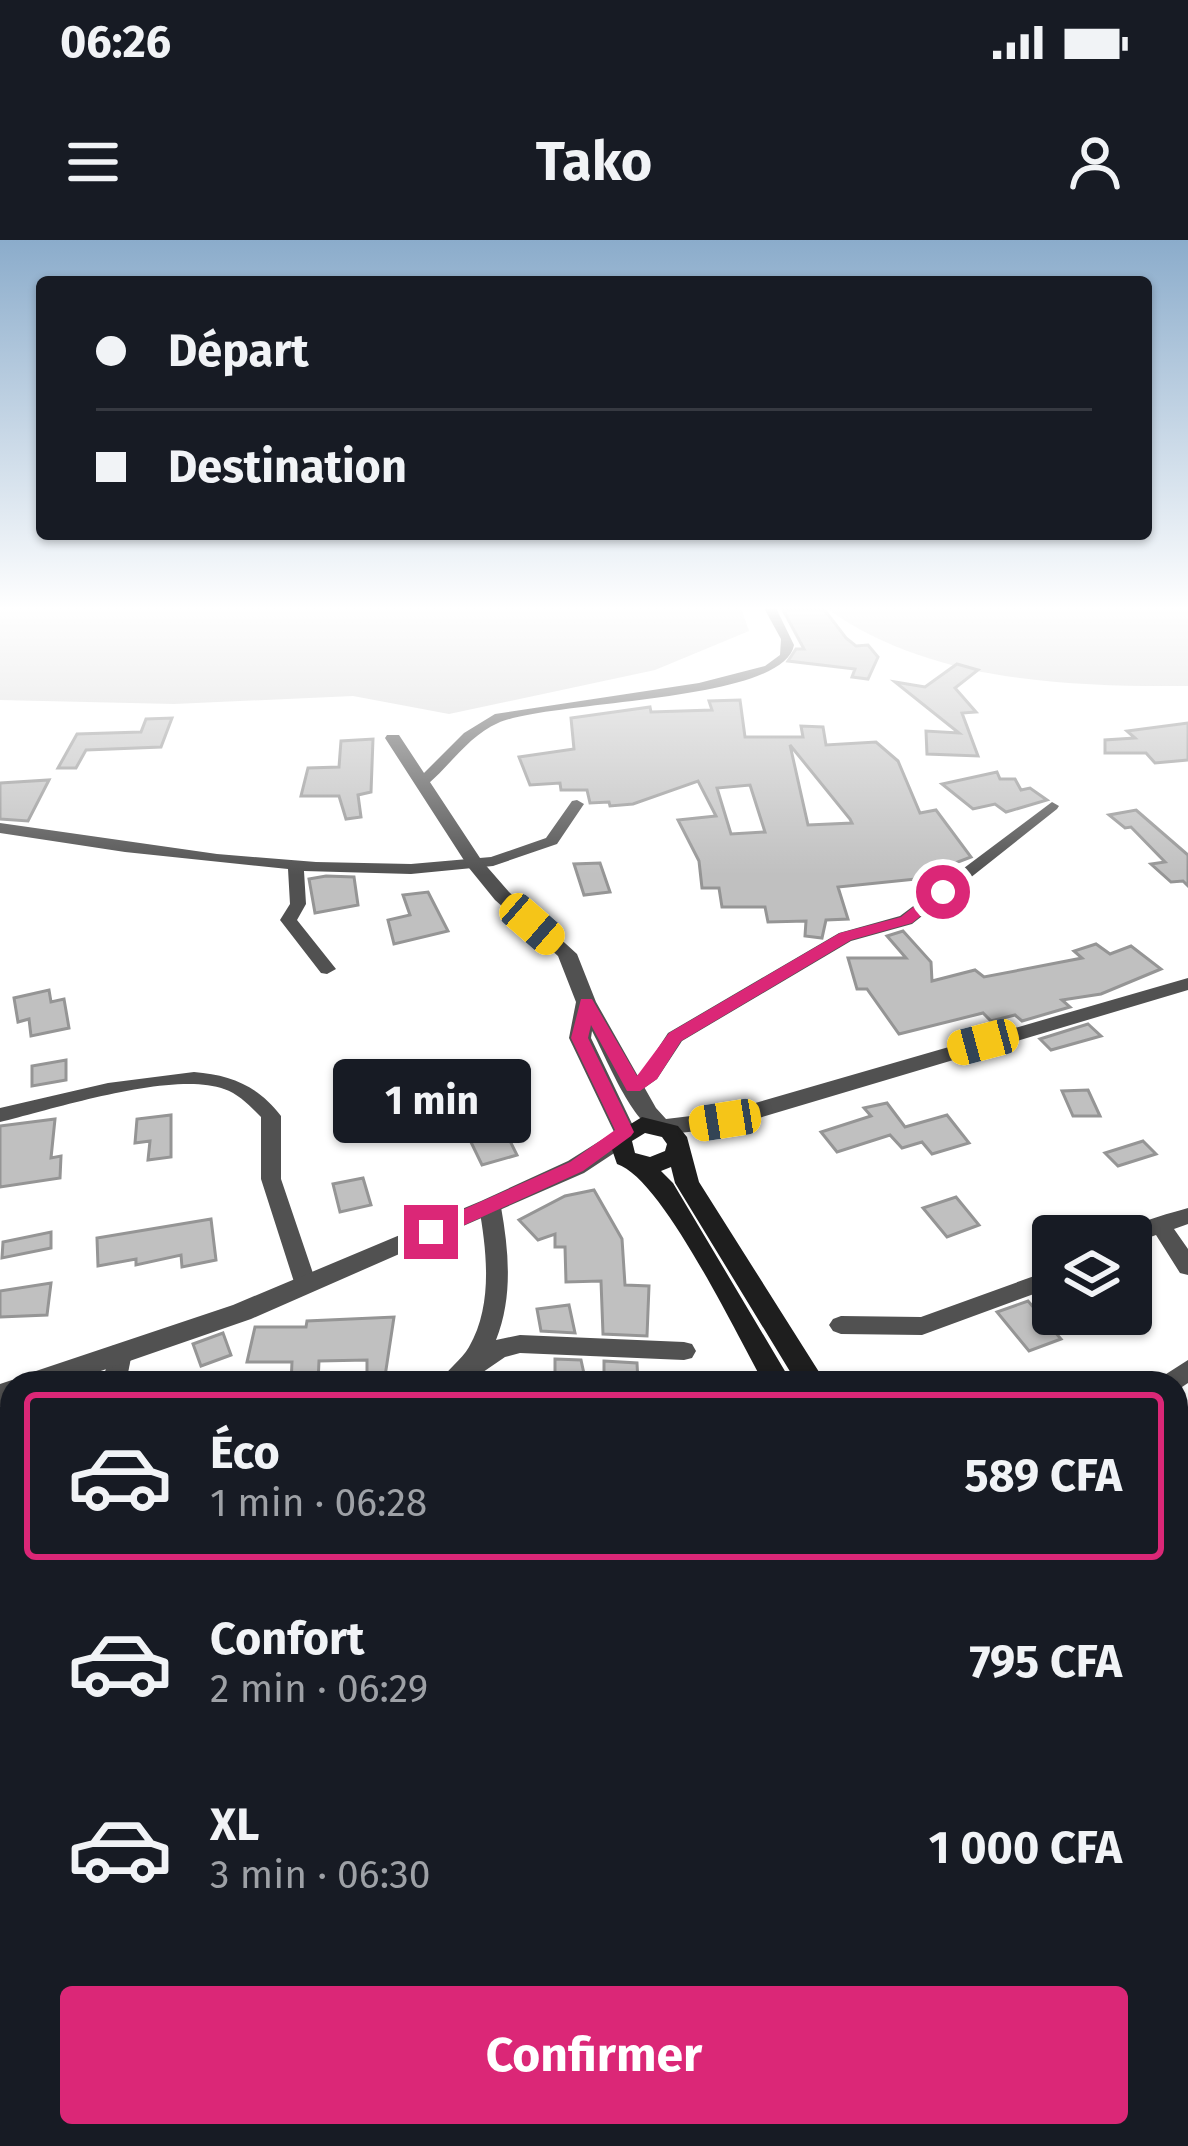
<!DOCTYPE html>
<html lang="fr">
<head>
<meta charset="utf-8">
<style>
	:root { --surface:#171b24; --page:#20242c; --text:#f1f3f6; --muted:#9ea1a6; --line:#363941; --accent:#db2777 }
	body { margin:0; font-family:"Fira Sans",sans-serif; background:var(--page); color:var(--text); height:100vh; display:flex; flex-direction:column; font-size:45px; white-space:nowrap }
	* { box-sizing:border-box; margin:0 }
	p { font-size:39px; color:var(--muted) }
	.icon { flex:none; width:66px; height:66px; fill:none; stroke:currentColor; stroke-width:2; stroke-linecap:round; stroke-linejoin:round }
	.map { position:relative; flex:1; overflow:hidden }
	.panel { position:absolute; left:0px; top:1131px; width:1188px; height:777px; display:flex; flex-direction:column; background:var(--surface); border-radius:36px 36px 0 0; box-shadow:0 3px 9px #0004 }
	.panel>* { flex:none }
	.top-card { position:absolute; left:36px; top:36px; width:1116px; height:264px; border-radius:12px; box-shadow:0 3px 9px #0004; display:grid; align-content:center; height:264px; padding:0 60px; background:var(--surface) }
	.buttons { position:absolute; left:1032px; top:975px; display:grid; gap:24px }
	.buttons a { display:grid; place-items:center; width:120px; height:120px; border-radius:12px; background:var(--surface); box-shadow:0 3px 9px #0004; font-size:60px }
	.end { position:absolute; width:54px; height:54px; margin:-27px; border:15px solid #db2777; background:#fff; box-shadow:0 0 0 6px #fff }
	.from { border-radius:50% }
	.bubble { position:absolute; height:84px; border-radius:12px; background:var(--surface); box-shadow:0 3px 9px #0004; font-size:39px; font-weight:700; line-height:84px; text-align:center }
	.car { position:absolute; width:36px; height:72px; margin:-36px -18px; border-radius:15px; box-shadow:0 0 9px 3px #0007; background:linear-gradient(#f5c518 24%,#345 0 40%,#f5c518 0 76%,#345 0 86%,#f5c518 0) }
	.top-card b { display:flex; align-items:center; gap:42px; height:114px; font-size:45px }
	.top-card b+b { border-top:3px solid var(--line) }
	.top-card i { width:30px; height:30px; background:var(--text) }
	ul { padding:21px 0 0; list-style:none }
	li { display:flex; align-items:center; gap:36px; height:168px; margin:0 24px 18px; padding:0 36px; border:6px solid transparent; border-radius:12px }
	li div { flex:1 }
	li b { display:block; font-size:45px }
	li em { font-style:normal; font-weight:700 }
	li.active { border-color:var(--accent) }
	li>.icon { width:108px; height:108px; stroke-width:1.5 }
	.primary-button { display:flex; gap:24px; margin-top:auto; padding:24px 60px }
	.primary-button a { flex:1; height:138px; border-radius:12px; background:var(--accent); color:#fff; font-size:48px; font-weight:700; line-height:138px; text-align:center }
	.status { display:flex; justify-content:space-between; align-items:center; height:84px; padding:0 60px; background:var(--surface); direction:ltr }
	.status svg { height:33px; fill:currentColor }
	header { display:flex; justify-content:space-between; align-items:center; height:156px; padding:0 60px; background:var(--surface); font-size:54px; font-weight:700 }
	.map>svg:first-child { display:block }
</style>
</head>
<body>
<div class="status"><b>06:26</b><svg viewBox="0 0 49 12"><path d="M0 12V9h3v3zM5 12V6h3v6zM10 12V3h3v9zM15 12V0h3v12zM26 1h20v11H26zM47 4h2v5h-2z"/></svg></div>
<header><svg class="icon" aria-label="menu" viewBox="0 0 24 24"><path d="M4 6h16M4 12h16M4 18h16"/></svg>Tako<svg class="icon" aria-label="person" viewBox="0 0 24 24"><circle cx="12" cy="8" r="4"/><path d="M4 21q1-7 8-7t8 7"/></svg></header>
<div class="map">
<svg width="1188" height="1906" viewBox="0 0 1188 1906">
	<rect width="100%" height="100%" fill="#fff"/>
	<!-- green -->
	<g fill="#d8d8d8">
		<polygon points="0,368 741,368 749,391 655,430 449,474 353,456 174,464 0,460"/>
		<path d="M826,368H1188V446C1066,447 929,442 826,368Z"/>
	</g>
	<!-- building -->
	<g fill="#c0c0c0" stroke="#959595" stroke-width="3" fill-rule="evenodd">
		<polygon points="782,368 823,368 846,398 856,406 868,405 878,417 868,439 852,437 855,429 788,421 796,409 804,409"/>
		<polygon points="957,424 978,430 955,448 976,472 962,473 978,516 927,514 926,491 959,493 895,442 925,447"/>
		<path d="M740,460L745,497H803L801,486L823,487L826,505L876,502L898,521L920,573L936,570L971,617L950,625L955,629L945,636L838,647L848,679L826,680L822,698L805,696L806,681L768,682L765,667H722L719,648H702L699,621L678,580L716,576L698,541L633,564L610,566L609,562L590,563L587,550H561L560,543L530,545L519,517L574,509L571,478L650,467L651,472L712,470L709,461ZM790,505L850,579L852,583L808,585ZM750,545L765,592L731,594L717,548Z"/>
		<polygon points="172,478 161,507 86,510 76,528 58,528 77,494 141,492 146,479"/>
		<polygon points="1188,483 1188,520 1155,523 1146,513 1105,513 1105,500 1135,498 1127,491"/>
		<polygon points="373,499 371,552 358,555 361,577 346,579 339,556 301,556 308,528 339,527 341,501"/>
		<polygon points="997,532 1000,539 1015,539 1021,550 1030,548 1047,560 1006,572 995,564 973,569 942,544"/>
		<polygon points="49,540 28,581 0,579 0,543"/>
		<polygon points="1136,570 1188,615 1188,646 1183,641 1171,642 1151,624 1165,622 1131,587 1125,588 1109,575"/>
		<polygon points="600,623 610,652 584,655 574,624"/>
		<polygon points="326,636 354,637 358,665 315,673 309,639"/>
		<polygon points="428,652 448,691 394,704 388,680 410,675 403,655"/>
		<polygon points="903,691 931,722 932,741 975,730 984,737 1082,718 1074,711 1096,704 1110,714 1131,706 1161,729 1101,754 1062,760 1070,767 1022,781 1015,775 991,781 983,773 899,794 867,749 857,749 848,718 906,718 887,696"/>
		<polygon points="49,750 51,762 64,759 69,788 31,796 29,779 18,782 14,758"/>
		<polygon points="1088,784 1101,796 1051,810 1040,799"/>
		<polygon points="66,820 66,840 32,846 32,826"/>
		<polygon points="1088,850 1100,876 1073,876 1062,851"/>
		<polygon points="887,863 905,887 947,875 969,903 932,914 922,902 902,908 890,895 837,912 821,892 871,876 864,868"/>
		<polygon points="171,875 171,917 148,920 150,901 135,903 137,879"/>
		<polygon points="55,879 51,918 61,916 60,938 0,947 0,886"/>
		<polygon points="503,887 517,915 482,925 468,896"/>
		<polygon points="1143,901 1156,914 1118,926 1105,913"/>
		<polygon points="363,938 371,965 340,972 333,944"/>
		<polygon points="594,950 622,999 625,1045 649,1046 647,1096 603,1094 601,1041 566,1042 565,1007 555,1007 555,994 538,1000 519,980 565,956"/>
		<polygon points="956,957 979,985 947,997 923,968"/>
		<polygon points="211,979 216,1020 182,1027 181,1015 136,1025 136,1019 98,1026 97,998"/>
		<polygon points="51,992 51,1008 2,1018 3,1002"/>
		<polygon points="51,1043 47,1075 0,1077 0,1051"/>
		<polygon points="1028,1061 1061,1099 1029,1111 997,1072"/>
		<polygon points="569,1065 575,1093 541,1091 537,1069"/>
		<polygon points="394,1077 384,1143 367,1143 367,1120 319,1121 318,1143 291,1143 292,1122 247,1122 255,1087 306,1087 307,1081"/>
		<polygon points="223,1093 231,1115 201,1126 193,1104"/>
		<polygon points="555,1119 581,1120 586,1143 555,1143"/>
		<polygon points="604,1121 637,1123 638,1143 604,1143"/>
	</g>
	<g fill="none" stroke-linecap="round" stroke-linejoin="round">
		<!-- minor -->
		<g fill="#515151" fill-rule="evenodd">
			<path d="M764,368H776L794,405C784,463 549,460 498,483C470,495 451,524 428,544L416,541L464,493L495,474L699,443L765,426L780,415L781,399Z"/>
			<polygon points="577,560 584,564 557,604 493,626 411,634 304,631 306,664 297,680 336,729 327,734 321,733 280,680 290,664 288,629 125,612 0,593 0,583 217,614 316,622 411,624 491,617 546,598 572,561"/>
			<polygon points="1052,562 1059,566 1057,569 912,684 851,701 682,801 657,839 640,851 626,851 623,847 643,831 668,793 839,693 900,676"/>
			<path d="M194,832C231,835 258,846 281,876V939L317,1045L314,1051H298L295,1045L261,939V877C250,866 239,854 224,849C174,830 53,869 0,882V868L108,843Z"/>
			<path d="M490,959L501,967C509,1012 513,1057 496,1100L520,1095L684,1102L692,1104L696,1111L692,1118L684,1120L520,1113L505,1117L467,1143H439C447,1129 461,1121 469,1107C493,1066 487,1012 479,967Z"/>
			<path d="M1188,968V984L1174,989L1188,1009V1035L1180,1033L1156,995L1131,1004V996H1120C1137,980 1166,975 1188,968Z"/>
			<polygon points="1053,1024 1053,1047 922,1095 841,1094 833,1091 829,1085 833,1079 841,1076 921,1077 1037,1035"/>
			<polygon points="120,1104 128,1106 132,1113 126,1143 102,1143 112,1106"/>
			<polygon points="1188,1120 1188,1143 1176,1151 1176,1143 1159,1143 1163,1136"/>
			<polygon points="1176,1418 1188,1421 1188,1449 1176,1446"/>
			<rect x="0" y="1847" width="12" height="36"/>
			<rect x="1176" y="1851" width="12" height="36"/>
			<rect x="139" y="1896" width="36" height="10"/>
		</g>
		<!-- tertiary -->
		<path fill="#515151" fill-rule="evenodd" d="M387,495H399L482,621L509,652L577,714L596,762L656,868L666,879L724,872L1188,738V750L725,888L661,895C632,884 607,819 592,791L591,798L636,892L628,904L584,933L251,1079L66,1143H12V1162L0,1166V1144L12,1140L20,1143L24,1135L233,1065L481,961L568,921L614,892L569,798L576,762L558,716L495,660L469,628L385,498Z"/>
		<!-- secondary -->
		<g fill="#1e1e1e" fill-rule="evenodd">
			<path d="M642,877L678,886L687,897L699,942L826,1143H797L675,943L671,927L661,931L673,943L792,1143H764C737,1096 662,938 617,924L608,898ZM645,893L662,897L667,904L665,911L650,917L635,913L632,901Z"/>
			<polygon points="1176,1728 1188,1733 1188,1786 1176,1781"/>
			<polygon points="1176,1806 1188,1811 1188,1867 1176,1862"/>
		</g>
	</g>
	<!-- sky -->
	<linearGradient id="sky" x2="0" y2="1"><stop stop-color="#8baccb"/><stop offset="0.58" stop-color="#fff"/><stop offset="1" stop-color="#fff" stop-opacity="0"/></linearGradient>
	<rect width="1188" height="635" fill="url(#sky)"/>
	<!-- route -->
	<polygon fill="#db2777" points="937,648 950,652 912,683 851,700 681,801 657,839 640,851 627,851 591,785 588,798 634,892 631,896 583,931 438,997 424,997 424,987 570,922 615,890 571,798 581,759 592,759 637,836 669,793 840,693 901,677"/>
</svg>
<div class="buttons">
<a><svg class="icon" aria-label="layers" viewBox="0 0 24 24"><path d="M12 4l9 5-9 5-9-5zM3 14l9 5 9-5"/></svg></a>
</div>
<i class="end from" style="left:943px;top:652px"></i>
<i class="end" style="left:431px;top:992px"></i>
<div class="bubble" style="left:333px;top:819px;width:198px">1 min</div>
<i class="car" style="left:532px;top:684px;rotate:131deg"></i>
<i class="car" style="left:983px;top:802px;rotate:255deg"></i>
<i class="car" style="left:725px;top:880px;rotate:261deg"></i>
<div class="top-card">
<b><i class="from"></i>Départ</b>
<b><i></i>Destination</b>
</div>
<section class="panel">
<ul>
<li class="active"><svg class="icon" aria-label="car" viewBox="0 0 24 24"><path d="M5 17H2v-5l4-1 3-4h7l3 4 3 1v5h-3M9 17h6M6 11h13"/><circle cx="7" cy="17" r="2"/><circle cx="17" cy="17" r="2"/></svg><div><b>Éco</b><p>1 min · 06:28</p></div><em>589 CFA</em></li>
<li><svg class="icon" aria-label="car" viewBox="0 0 24 24"><path d="M5 17H2v-5l4-1 3-4h7l3 4 3 1v5h-3M9 17h6M6 11h13"/><circle cx="7" cy="17" r="2"/><circle cx="17" cy="17" r="2"/></svg><div><b>Confort</b><p>2 min · 06:29</p></div><em>795 CFA</em></li>
<li><svg class="icon" aria-label="car" viewBox="0 0 24 24"><path d="M5 17H2v-5l4-1 3-4h7l3 4 3 1v5h-3M9 17h6M6 11h13"/><circle cx="7" cy="17" r="2"/><circle cx="17" cy="17" r="2"/></svg><div><b>XL</b><p>3 min · 06:30</p></div><em>1 000 CFA</em></li>
</ul>
<div class="primary-button"><a>Confirmer</a></div>
</section>
</div>
</body>
</html>
